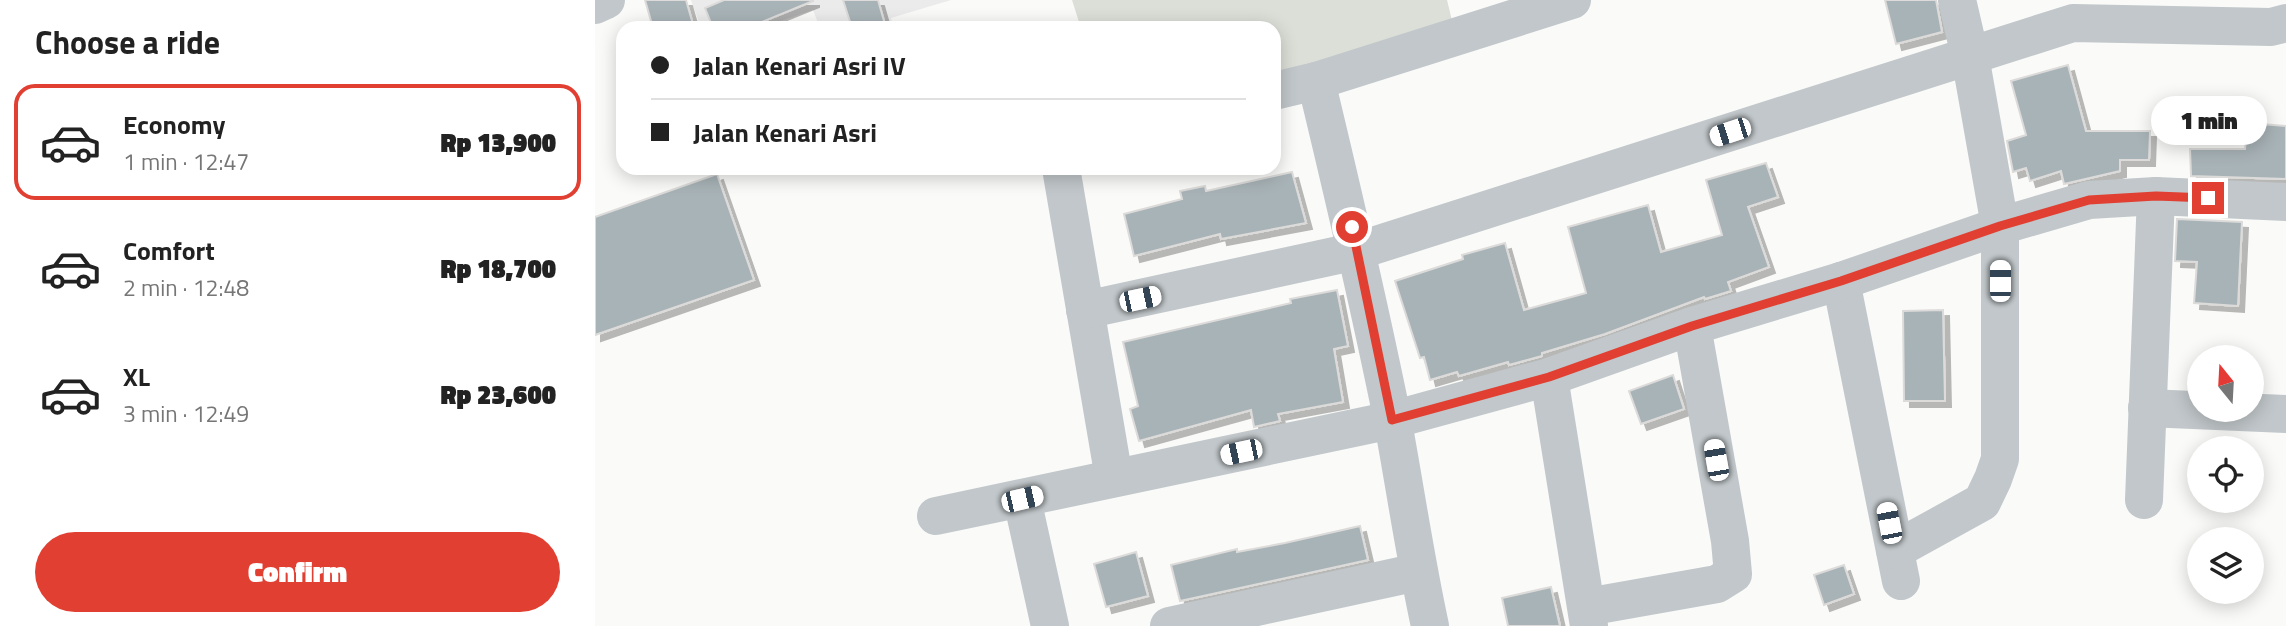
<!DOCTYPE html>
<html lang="en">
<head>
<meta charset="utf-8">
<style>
	:root { --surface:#fff; --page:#f6f6f6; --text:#222; --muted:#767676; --line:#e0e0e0; --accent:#e13f31 }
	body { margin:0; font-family:"Titillium Web",sans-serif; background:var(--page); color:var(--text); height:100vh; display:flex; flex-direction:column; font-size:26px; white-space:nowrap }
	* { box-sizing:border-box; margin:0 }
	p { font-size:23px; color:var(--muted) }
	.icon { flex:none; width:38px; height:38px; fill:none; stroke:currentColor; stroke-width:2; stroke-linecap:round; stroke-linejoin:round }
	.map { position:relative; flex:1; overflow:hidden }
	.drawer { display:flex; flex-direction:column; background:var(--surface); width:595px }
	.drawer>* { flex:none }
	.hud { position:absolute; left:21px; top:21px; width:665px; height:154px; border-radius:21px; box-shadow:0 4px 18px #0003; display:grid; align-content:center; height:154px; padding:0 35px; background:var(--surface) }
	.needle { width:46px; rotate:342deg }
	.controls { position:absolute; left:1592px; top:345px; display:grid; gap:14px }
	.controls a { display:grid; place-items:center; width:77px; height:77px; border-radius:50%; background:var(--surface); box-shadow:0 4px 18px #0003; font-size:35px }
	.end { position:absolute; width:32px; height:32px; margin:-16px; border:9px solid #e13f31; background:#fff; box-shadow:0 0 0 4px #fff }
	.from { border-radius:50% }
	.bubble { position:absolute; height:49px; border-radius:24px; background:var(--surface); box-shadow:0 4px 18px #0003; font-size:23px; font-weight:800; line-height:49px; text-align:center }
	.car { position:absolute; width:21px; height:42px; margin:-21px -10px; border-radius:9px; box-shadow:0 0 5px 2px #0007; background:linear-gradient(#fff 24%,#345 0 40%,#fff 0 76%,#345 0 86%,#fff 0) }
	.hud b { display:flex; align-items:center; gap:24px; height:66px; font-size:26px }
	.hud b+b { border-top:2px solid var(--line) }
	.hud i { width:18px; height:18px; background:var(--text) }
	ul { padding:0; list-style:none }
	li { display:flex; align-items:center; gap:21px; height:116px; margin:0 14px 10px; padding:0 21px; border:4px solid transparent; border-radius:21px }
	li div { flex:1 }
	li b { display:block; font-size:26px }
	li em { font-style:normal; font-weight:800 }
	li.active { border-color:var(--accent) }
	li>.icon { width:63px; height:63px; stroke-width:1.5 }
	h2 { padding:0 35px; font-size:32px; line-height:84px }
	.button { display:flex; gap:14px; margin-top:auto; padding:14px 35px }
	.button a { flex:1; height:80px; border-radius:42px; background:var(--accent); color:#fff; font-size:28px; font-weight:800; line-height:80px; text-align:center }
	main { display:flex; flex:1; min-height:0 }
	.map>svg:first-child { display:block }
</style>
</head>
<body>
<main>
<section class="drawer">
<h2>Choose a ride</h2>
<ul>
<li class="active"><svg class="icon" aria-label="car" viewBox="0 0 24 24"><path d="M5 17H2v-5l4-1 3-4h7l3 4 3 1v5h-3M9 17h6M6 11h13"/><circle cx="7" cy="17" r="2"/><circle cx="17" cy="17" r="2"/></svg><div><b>Economy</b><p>1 min · 12:47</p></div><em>Rp 13,900</em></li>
<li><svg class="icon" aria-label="car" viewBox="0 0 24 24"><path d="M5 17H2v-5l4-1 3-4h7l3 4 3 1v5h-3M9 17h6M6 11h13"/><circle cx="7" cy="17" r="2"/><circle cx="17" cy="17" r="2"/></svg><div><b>Comfort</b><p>2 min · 12:48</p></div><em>Rp 18,700</em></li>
<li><svg class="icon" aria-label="car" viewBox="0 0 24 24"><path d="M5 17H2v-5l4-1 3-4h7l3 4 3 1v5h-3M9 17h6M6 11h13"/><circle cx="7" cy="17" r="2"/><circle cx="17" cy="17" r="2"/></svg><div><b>XL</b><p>3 min · 12:49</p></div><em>Rp 23,600</em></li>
</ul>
<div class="button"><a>Confirm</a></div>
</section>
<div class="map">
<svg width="1691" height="626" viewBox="0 0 1691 626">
	<defs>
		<filter id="shadow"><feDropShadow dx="6" dy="6" stdDeviation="0" flood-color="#0004"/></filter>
	</defs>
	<rect width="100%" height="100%" fill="#fafaf8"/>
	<!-- built -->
	<polygon fill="#ebebeb" points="96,0 356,0 296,18 298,28 225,28 218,10 165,28 106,28"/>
	<!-- grass -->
	<polygon fill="#dbdfd7" points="477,0 852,0 861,37 679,86 679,28 467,28 484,22"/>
	<!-- building -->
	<g fill="#a8b3b7" stroke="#dcdbda" stroke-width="2" filter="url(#shadow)">
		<polygon points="50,0 91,0 99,28 58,28"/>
		<polygon points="129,0 218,0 218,1 152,28 118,28 110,8"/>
		<polygon points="248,0 283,0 291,28 257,28"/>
		<polygon points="1290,0 1341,0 1347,32 1301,44"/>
		<polygon points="1473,65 1491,131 1555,131 1554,160 1525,160 1525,171 1469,184 1466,171 1435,181 1431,168 1418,172 1412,141 1431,135 1416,81"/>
		<polygon points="1653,123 1691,126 1691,179 1596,176 1595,149 1650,149"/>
		<polygon points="1171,163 1183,197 1153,207 1174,267 1133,282 1136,291 1110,299 1109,297 1010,334 947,353 947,356 914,365 913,362 864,376 862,372 835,380 829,357 825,358 800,281 868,259 867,255 910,243 929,310 991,293 973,227 1053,205 1066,252 1127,235 1111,180"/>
		<polygon points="697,172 711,223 626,239 625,234 539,256 529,214 587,199 585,191 610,186 611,191"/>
		<polygon points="122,174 159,280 0,335 0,217"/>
		<polygon points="1582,219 1647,222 1643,306 1599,303 1602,262 1580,261"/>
		<polygon points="742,290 753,346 739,349 748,402 683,414 685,421 659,427 656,410 544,441 535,409 543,406 528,342 696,303 695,299"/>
		<polygon points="1348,310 1350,401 1309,401 1308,311"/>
		<polygon points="1078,375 1089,409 1046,424 1034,391"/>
		<polygon points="765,526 773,560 585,601 576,565 642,549 642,552 690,543"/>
		<polygon points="541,552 553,596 511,607 499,564"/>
		<polygon points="1249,565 1259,594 1229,605 1219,575"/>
		<polygon points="956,587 965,626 913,626 907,598"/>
	</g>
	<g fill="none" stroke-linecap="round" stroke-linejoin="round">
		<!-- minor -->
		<g stroke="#c1c7ca" stroke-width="38">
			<polyline points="0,5 11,0"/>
			<path d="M721,81C748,193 774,304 797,417C810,487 820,557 835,626"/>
			<polyline points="679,91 721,81 977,0"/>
			<polyline points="466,168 519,478"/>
			<polyline points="1246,281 1306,581"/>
			<polyline points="490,310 762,251 1478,23 1676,27 1691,23"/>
			<polyline points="954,377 994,626"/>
			<polyline points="1552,408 1691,414"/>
			<polyline points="427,499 455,626"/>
			<polyline points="1549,500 1561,196"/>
			<polyline points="341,516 797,420 954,377 1097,326 1246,281 1405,226 1494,200 1561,196 1691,202"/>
			<polyline points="1300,550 1387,502 1398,479 1405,459 1405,226 1375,56 1362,0"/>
			<polyline points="992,607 1122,584 1138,574 1135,541 1097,326"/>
			<polyline points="574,626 823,572"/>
		</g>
	</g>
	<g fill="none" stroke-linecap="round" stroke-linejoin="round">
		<!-- route -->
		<polyline stroke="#e13f31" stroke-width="9" points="757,227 797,420 954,377 1097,326 1246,281 1405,226 1494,200 1561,196 1613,198"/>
	</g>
</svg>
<div class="controls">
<a><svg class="needle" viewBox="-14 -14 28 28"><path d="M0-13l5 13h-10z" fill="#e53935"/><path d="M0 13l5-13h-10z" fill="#767676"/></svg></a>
<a><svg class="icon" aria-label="locate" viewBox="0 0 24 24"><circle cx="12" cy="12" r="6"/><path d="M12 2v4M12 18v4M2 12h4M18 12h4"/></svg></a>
<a><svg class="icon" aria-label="layers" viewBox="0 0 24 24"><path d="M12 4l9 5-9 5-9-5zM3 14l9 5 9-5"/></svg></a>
</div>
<i class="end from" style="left:757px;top:227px"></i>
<i class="end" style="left:1613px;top:198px"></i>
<div class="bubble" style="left:1556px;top:96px;width:116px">1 min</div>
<i class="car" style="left:1135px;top:132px;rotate:252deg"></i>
<i class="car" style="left:1405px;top:281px;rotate:0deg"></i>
<i class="car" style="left:545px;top:299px;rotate:78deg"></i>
<i class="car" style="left:646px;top:452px;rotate:258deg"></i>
<i class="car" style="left:1121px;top:460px;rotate:350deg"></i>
<i class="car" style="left:427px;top:499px;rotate:77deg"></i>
<i class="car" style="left:1294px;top:523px;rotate:349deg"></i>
<div class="hud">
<b><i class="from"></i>Jalan Kenari Asri IV</b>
<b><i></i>Jalan Kenari Asri</b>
</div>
</div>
</main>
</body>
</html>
